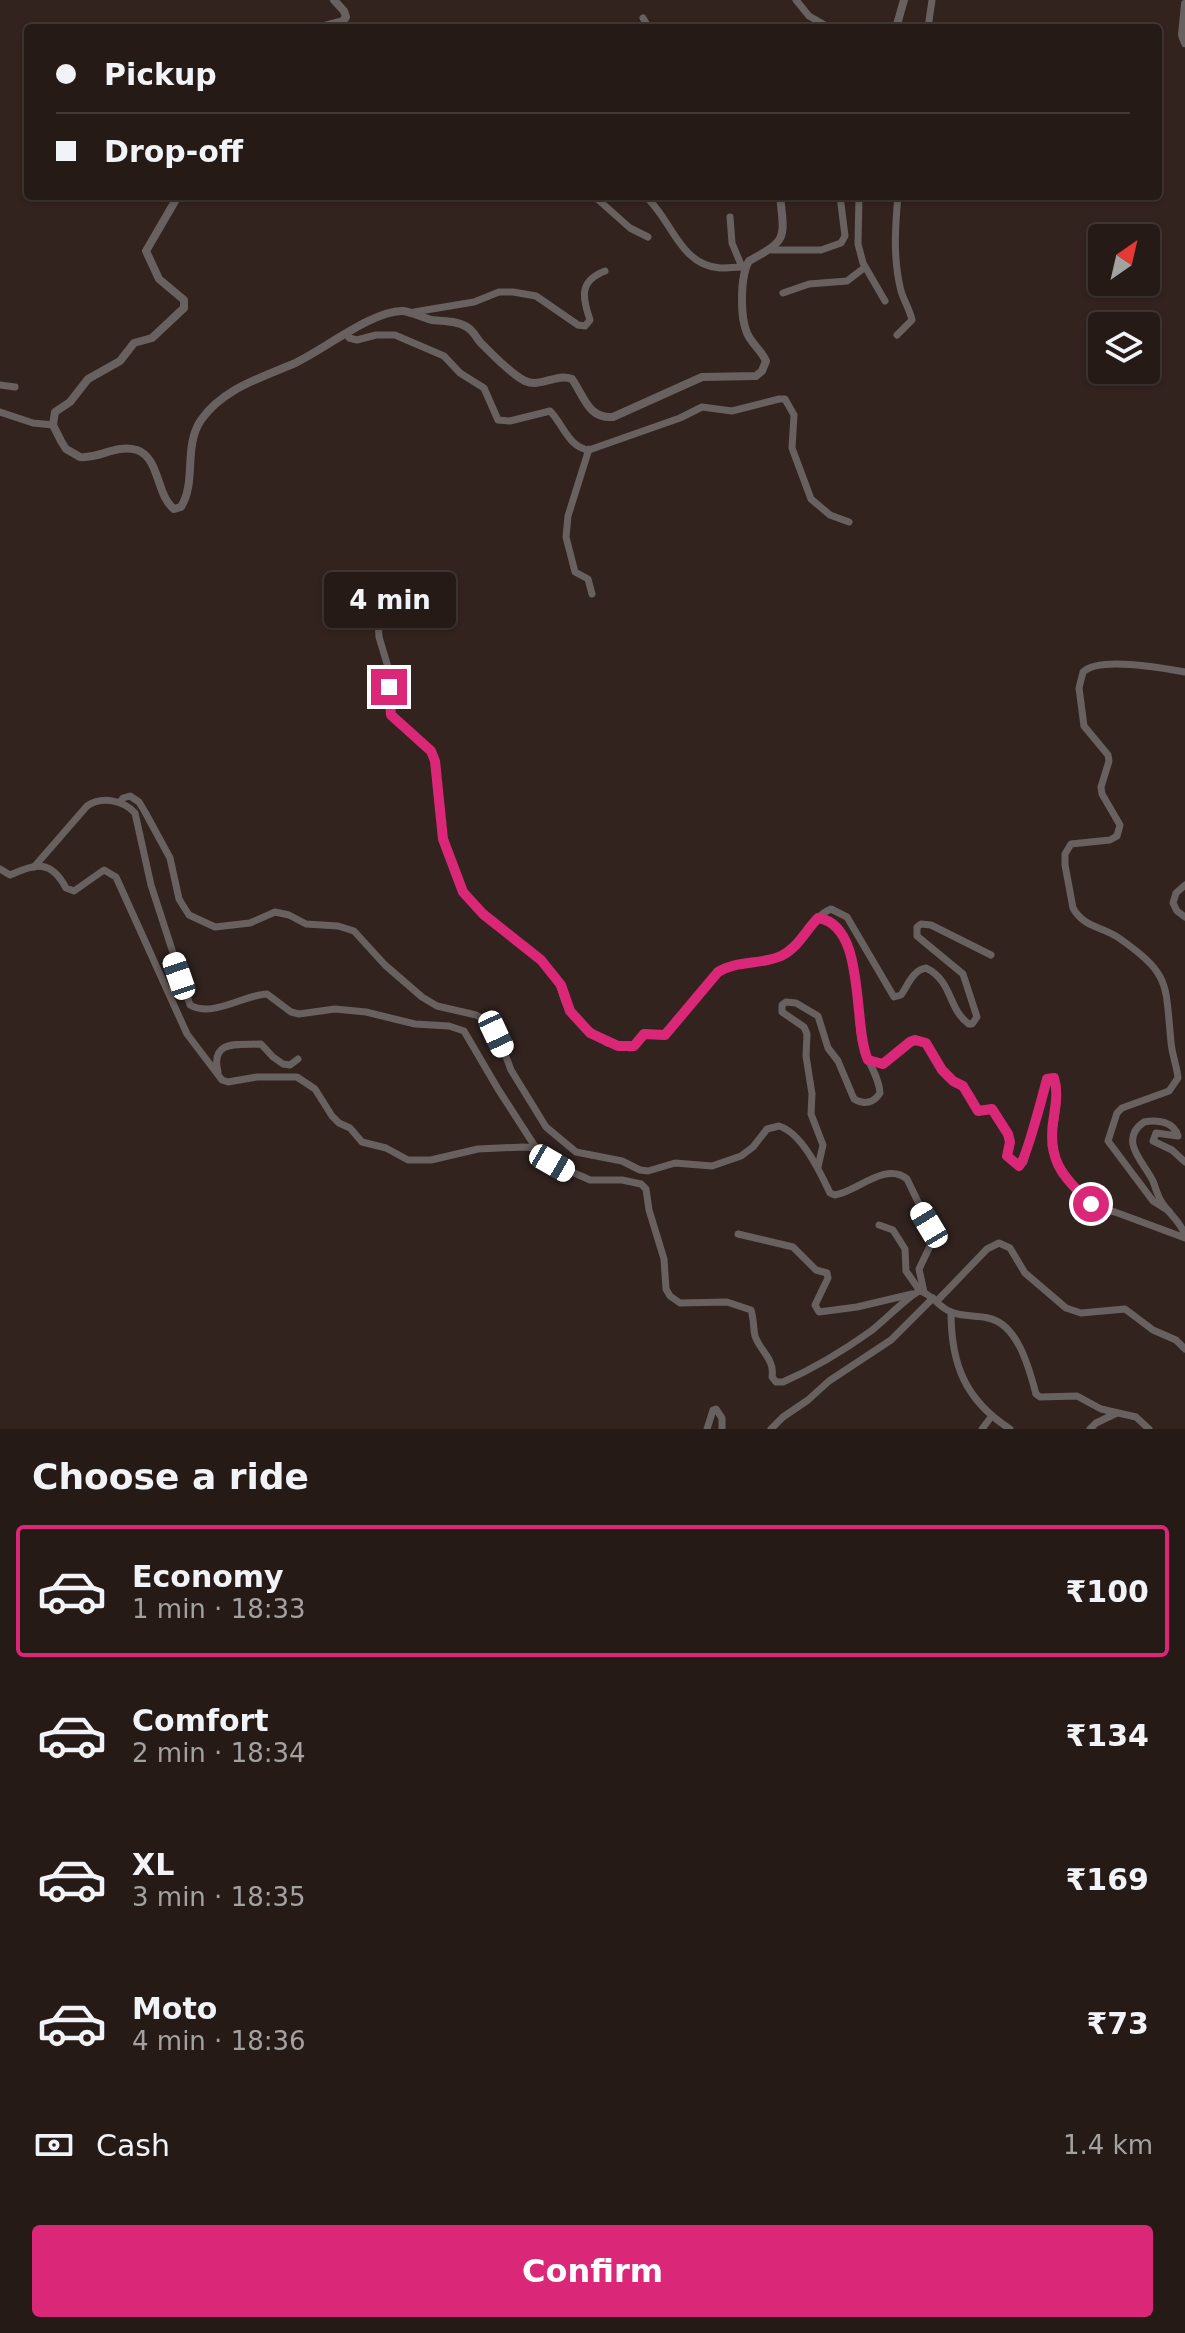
<!DOCTYPE html>
<html lang="en">
<head>
<meta charset="utf-8">
<style>
	:root { --surface:#261a17; --page:#2e2320; --text:#f1f3f6; --muted:#a4a1a1; --line:#423836; --accent:#db2777 }
	body { margin:0; font-family:"DejaVu Sans",sans-serif; background:var(--page); color:var(--text); height:100vh; display:flex; flex-direction:column; font-size:30px; white-space:nowrap }
	* { box-sizing:border-box; margin:0 }
	p { font-size:26px; color:var(--muted) }
	.icon { flex:none; width:44px; height:44px; fill:none; stroke:currentColor; stroke-width:2; stroke-linecap:round; stroke-linejoin:round }
	.map { position:relative; height:1429px; overflow:hidden }
	.details { display:flex; flex-direction:column; background:var(--surface); flex:1 }
	.details>* { flex:none }
	.banner { position:absolute; left:24px; top:24px; width:1138px; height:176px; border-radius:8px; box-shadow:0 2px 6px #0004,0 0 0 2px var(--line); display:grid; align-content:center; height:176px; padding:0 32px; background:var(--surface) }
	.needle { width:52px; rotate:34deg }
	.tools { position:absolute; left:1088px; top:224px; display:grid; gap:16px }
	.tools a { display:grid; place-items:center; width:72px; height:72px; border-radius:8px; background:var(--surface); box-shadow:0 2px 6px #0004,0 0 0 2px var(--line); font-size:40px }
	.end { position:absolute; width:36px; height:36px; margin:-18px; border:10px solid #db2777; background:#fff; box-shadow:0 0 0 4px #fff }
	.from { border-radius:50% }
	.bubble { position:absolute; height:56px; border-radius:8px; background:var(--surface); box-shadow:0 2px 6px #0004,0 0 0 2px var(--line); font-size:26px; font-weight:800; line-height:56px; text-align:center }
	.car { position:absolute; width:24px; height:48px; margin:-24px -12px; border-radius:10px; box-shadow:0 0 6px 2px #0007; background:linear-gradient(#fff 24%,#345 0 40%,#fff 0 76%,#345 0 86%,#fff 0) }
	.banner b { display:flex; align-items:center; gap:28px; height:76px; font-size:30px }
	.banner b+b { border-top:2px solid var(--line) }
	.banner i { width:20px; height:20px; background:var(--text) }
	ul { padding:0; list-style:none }
	li { display:flex; align-items:center; gap:24px; height:132px; margin:0 16px 12px; padding:0 16px; border:4px solid transparent; border-radius:8px }
	li div { flex:1 }
	li b { display:block; font-size:30px }
	li em { font-style:normal; font-weight:800 }
	li.current { border-color:var(--accent) }
	li>.icon { width:72px; height:72px; stroke-width:1.5 }
	h2 { padding:0 32px; font-size:36px; line-height:96px }
	.pay { display:flex; align-items:center; gap:20px; height:88px; padding:0 32px; font-size:30px }
	.pay p { margin-inline-start:auto }
	.action { display:flex; gap:16px; margin-top:auto; padding:16px 32px }
	.action a { flex:1; height:92px; border-radius:8px; background:var(--accent); color:#fff; font-size:32px; font-weight:800; line-height:92px; text-align:center }
	.map>svg:first-child { display:block }
</style>
</head>
<body>
<div class="map">
<svg width="1185" height="1429" viewBox="0 0 1185 1429">
	<rect width="100%" height="100%" fill="#32231f"/>
	<g fill="none" stroke-linecap="round" stroke-linejoin="round">
		<!-- minor -->
		<g stroke="#69615f" stroke-width="7">
			<polyline points="796,0 809,16 830,28"/>
			<polyline points="643,18 649,28"/>
			<polyline points="928,28 932,0"/>
			<polyline points="594,196 630,228 648,237"/>
			<path d="M645,196C672,219 679,265 720,268C728,268 737,267 745,267"/>
			<polyline points="752,196 762,196"/>
			<polyline points="859,196 858,244 863,263 885,301"/>
			<polyline points="730,217 732,243 742,267"/>
			<polyline points="772,250 821,250 841,243 845,236 840,196"/>
			<polyline points="783,293 809,284 847,281 864,268"/>
			<path d="M414,312L474,302L499,292H513L536,296L578,325L585,326L590,320C582,297 579,281 605,271"/>
			<path d="M347,333L349,338L357,340L376,335H395L444,356L460,373L484,388L498,420L510,421L550,411C563,424 568,447 589,450L680,418L702,407L732,411L779,399H785L794,415L792,448L811,499L830,515L849,522"/>
			<path d="M897,335L912,320C910,310 904,301 901,291C893,259 895,228 898,196"/>
			<polyline points="0,385 15,387"/>
			<polyline points="0,412 33,423 53,425"/>
			<polyline points="589,449 568,516 566,537 575,572 588,579 592,594"/>
			<path d="M378,620L379,637L388,667L391,715L431,751L435,761L443,839L463,892L483,914L541,960L557,978L565,1002L581,1024L607,1043L630,1048L644,1034L665,1035L718,972C739,960 765,966 786,953C804,942 810,918 831,909L847,917L894,997L901,995C908,985 913,970 926,968C953,981 948,1010 969,1024H972L977,1017L963,974L917,936V927L921,924L931,925L991,955"/>
			<path d="M120,802L123,798L130,796L139,802L145,812L170,858L179,899L189,915L215,927L250,923L275,912L289,915L306,924L338,926L354,931L385,965L422,997L437,1006L476,1015L487,1021L496,1030L511,1070L546,1127L576,1152L622,1161L640,1170L648,1171L675,1163L712,1166L741,1156L753,1147L767,1129L779,1126C802,1133 820,1172 830,1193L835,1195C856,1192 886,1161 907,1179L933,1233L931,1244L919,1269L924,1292"/>
			<path d="M34,867L87,806C102,796 123,800 135,813L151,885L190,1005C213,1018 243,995 267,994L291,1012L299,1014L335,1009L366,1012L415,1024L449,1026L464,1031L498,1089L536,1148"/>
			<path d="M0,869L10,875C37,863 51,860 66,888L74,891L104,870L116,877L187,1034L222,1080L228,1082L257,1077H297L315,1089L332,1116L339,1123L350,1128L362,1142L386,1148L408,1160H431L478,1149L523,1147L536,1148L552,1163L590,1180H622L641,1184L646,1189L649,1210L664,1259L666,1289L670,1296L680,1303L727,1302L751,1310C754,1319 753,1327 755,1336C760,1351 775,1359 772,1377L776,1382H783C815,1368 843,1351 871,1331C883,1322 911,1293 920,1291C933,1295 938,1307 951,1312C963,1317 975,1315 988,1318C1018,1324 1029,1368 1036,1394L1040,1397L1077,1396L1101,1409L1136,1417L1149,1429"/>
			<polyline points="1185,885 1176,893 1173,903 1177,911 1185,917"/>
			<path d="M818,918C862,924 855,1006 861,1040C864,1058 879,1074 880,1093C874,1103 864,1105 854,1099L838,1061L828,1048L818,1016L796,1003L786,1002L782,1005V1012L804,1027L807,1034L806,1056L812,1094L811,1114L823,1145L818,1167"/>
			<polyline points="868,1060 883,1064 910,1042 915,1040 926,1043 942,1070 953,1081 963,1086 978,1111 992,1109 1008,1134 1010,1142 1007,1156 1019,1166 1024,1162 1047,1079 1054,1078 1057,1105 1051,1146 1061,1173 1099,1209 1115,1212 1185,1238"/>
			<path d="M218,1072C210,1039 238,1045 261,1044L273,1057L283,1064L290,1065L298,1059"/>
			<path d="M1185,1162L1172,1150L1153,1141L1156,1133L1178,1136C1174,1122 1158,1119 1144,1122C1118,1140 1143,1161 1153,1181C1156,1189 1158,1198 1163,1204C1171,1216 1180,1221 1185,1235"/>
			<path d="M1169,1211L1153,1201L1108,1141L1117,1113L1122,1108L1169,1091L1178,1078C1177,1066 1172,1055 1171,1042C1165,982 1171,975 1119,938C1102,926 1084,928 1073,908L1065,865V854L1071,844L1110,840L1117,836L1120,825L1102,794L1101,787L1109,761L1108,755L1084,726L1079,688L1083,672C1099,656 1163,668 1185,672"/>
			<polyline points="879,1225 893,1230 905,1249 906,1271 920,1291"/>
			<polyline points="738,1234 793,1247 816,1270 827,1273 828,1278 815,1305 819,1312 857,1307 912,1294"/>
			<polyline points="937,1301 987,1249 999,1243 1010,1248 1025,1273 1066,1308 1081,1313 1125,1309 1153,1330 1176,1340 1185,1349"/>
			<path d="M951,1312C951,1364 965,1400 1010,1429"/>
			<polyline points="707,1429 713,1410 716,1409 722,1418 722,1429"/>
			<polyline points="771,1429 783,1417 808,1400 829,1381 891,1340 933,1298"/>
			<polyline points="982,1429 991,1417"/>
			<polyline points="1090,1429 1096,1423 1117,1413"/>
		</g>
		<!-- tertiary -->
		<g stroke="#69615f" stroke-width="8">
			<polyline points="1185,4 1182,35 1185,43"/>
			<polyline points="316,28 343,21 346,17 344,11 334,0"/>
			<polyline points="896,28 904,0"/>
			<path d="M178,196L146,251L159,279L184,300V308L152,338L134,343L120,361L88,379L70,402L55,412L53,425L61,441L66,449L80,457C100,459 115,444 137,450C160,458 156,495 174,509L181,507C197,481 183,447 201,420C223,389 260,378 293,364C322,351 373,310 403,311C412,312 423,318 432,320C444,321 457,321 467,327C475,332 477,340 483,345C494,356 512,375 525,381C541,388 556,373 572,379C584,396 588,419 613,417L702,377L756,376L762,371L766,361C761,350 751,343 747,333C740,317 740,276 749,261C787,240 785,240 780,196"/>
		</g>
	</g>
	<g fill="none" stroke-linecap="round" stroke-linejoin="round">
		<!-- route -->
		<path stroke="#db2777" stroke-width="10" d="M389,687L391,715L431,751L435,761L443,839L463,892L483,914L541,960L561,985L570,1011L590,1033L618,1046H634L644,1034L665,1035L718,972C737,960 761,965 781,956C797,949 806,930 818,918C867,925 852,1025 868,1060L883,1064L910,1042L915,1040L926,1043L942,1070L953,1081L963,1086L978,1111L992,1109L1008,1134L1010,1142L1007,1156L1019,1166C1026,1160 1043,1094 1047,1079L1054,1078C1058,1091 1056,1102 1054,1116C1046,1160 1062,1175 1091,1204"/>
	</g>
</svg>
<div class="tools">
<a><svg class="needle" viewBox="-14 -14 28 28"><path d="M0-13l5 13h-10z" fill="#e53935"/><path d="M0 13l5-13h-10z" fill="#a4a1a1"/></svg></a>
<a><svg class="icon" aria-label="layers" viewBox="0 0 24 24"><path d="M12 4l9 5-9 5-9-5zM3 14l9 5 9-5"/></svg></a>
</div>
<i class="end from" style="left:1091px;top:1204px"></i>
<i class="end" style="left:389px;top:687px"></i>
<div class="bubble" style="left:324px;top:572px;width:132px">4 min</div>
<i class="car" style="left:179px;top:976px;rotate:341deg"></i>
<i class="car" style="left:496px;top:1034px;rotate:155deg"></i>
<i class="car" style="left:552px;top:1163px;rotate:120deg"></i>
<i class="car" style="left:929px;top:1225px;rotate:329deg"></i>
<div class="banner">
<b><i class="from"></i>Pickup</b>
<b><i></i>Drop-off</b>
</div>
</div>
<section class="details">
<h2>Choose a ride</h2>
<ul>
<li class="current"><svg class="icon" aria-label="car" viewBox="0 0 24 24"><path d="M5 17H2v-5l4-1 3-4h7l3 4 3 1v5h-3M9 17h6M6 11h13"/><circle cx="7" cy="17" r="2"/><circle cx="17" cy="17" r="2"/></svg><div><b>Economy</b><p>1 min · 18:33</p></div><em>₹100</em></li>
<li><svg class="icon" aria-label="car" viewBox="0 0 24 24"><path d="M5 17H2v-5l4-1 3-4h7l3 4 3 1v5h-3M9 17h6M6 11h13"/><circle cx="7" cy="17" r="2"/><circle cx="17" cy="17" r="2"/></svg><div><b>Comfort</b><p>2 min · 18:34</p></div><em>₹134</em></li>
<li><svg class="icon" aria-label="car" viewBox="0 0 24 24"><path d="M5 17H2v-5l4-1 3-4h7l3 4 3 1v5h-3M9 17h6M6 11h13"/><circle cx="7" cy="17" r="2"/><circle cx="17" cy="17" r="2"/></svg><div><b>XL</b><p>3 min · 18:35</p></div><em>₹169</em></li>
<li><svg class="icon" aria-label="car" viewBox="0 0 24 24"><path d="M5 17H2v-5l4-1 3-4h7l3 4 3 1v5h-3M9 17h6M6 11h13"/><circle cx="7" cy="17" r="2"/><circle cx="17" cy="17" r="2"/></svg><div><b>Moto</b><p>4 min · 18:36</p></div><em>₹73</em></li>
</ul>
<div class="pay"><svg class="icon" aria-label="cash" viewBox="0 0 24 24"><path d="M3 7h18v10H3z"/><circle cx="12" cy="12" r="2"/></svg>Cash<p>1.4 km</p></div>
<div class="action"><a>Confirm</a></div>
</section>
</body>
</html>
